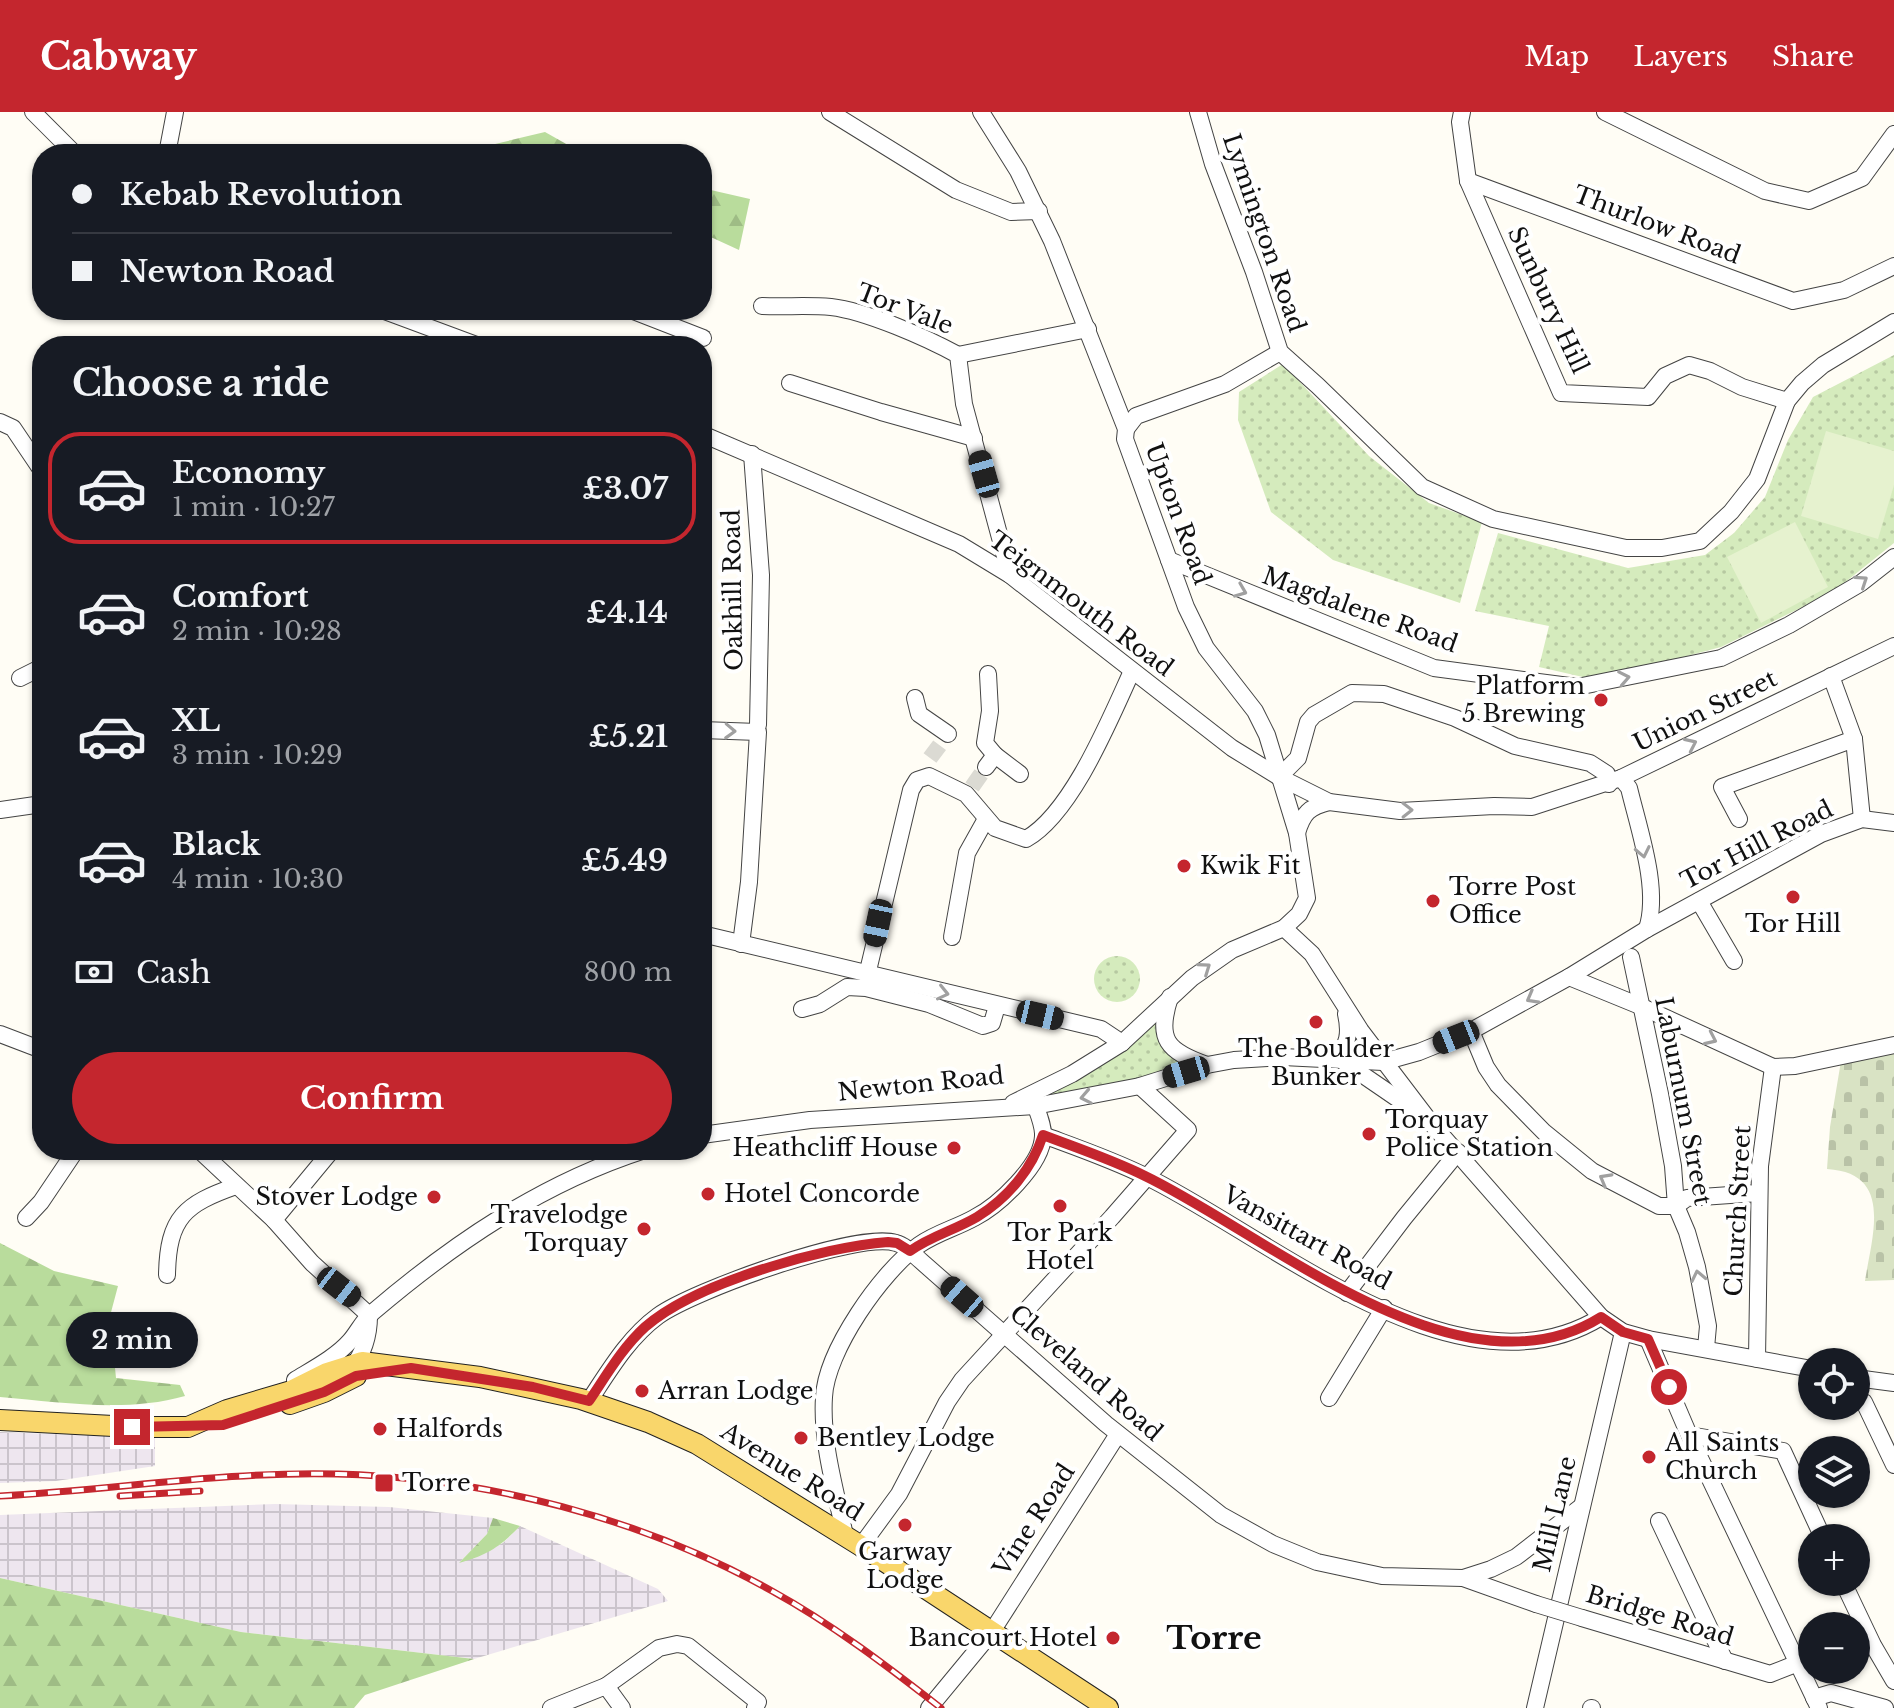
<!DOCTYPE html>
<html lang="en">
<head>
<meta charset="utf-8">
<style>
	:root { --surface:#171b24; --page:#20242c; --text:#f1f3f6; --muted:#9ea1a6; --line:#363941; --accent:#c4262e }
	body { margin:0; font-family:"Libre Baskerville",serif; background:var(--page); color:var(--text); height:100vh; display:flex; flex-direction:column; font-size:30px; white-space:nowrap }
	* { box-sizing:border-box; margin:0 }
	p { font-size:26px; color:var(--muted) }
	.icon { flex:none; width:44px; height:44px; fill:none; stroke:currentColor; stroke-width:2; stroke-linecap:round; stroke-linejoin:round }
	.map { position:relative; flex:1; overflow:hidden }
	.drawer { position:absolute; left:32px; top:224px; width:680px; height:824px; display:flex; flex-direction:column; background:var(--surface); border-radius:32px; box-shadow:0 2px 6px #0004 }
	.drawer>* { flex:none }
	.banner { position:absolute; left:32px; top:32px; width:680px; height:176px; border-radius:32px; box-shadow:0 2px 6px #0004; display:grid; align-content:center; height:176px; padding:0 40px; background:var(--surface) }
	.controls { position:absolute; left:1798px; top:1236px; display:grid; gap:16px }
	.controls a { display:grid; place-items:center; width:72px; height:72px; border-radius:50%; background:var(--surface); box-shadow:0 2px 6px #0004; font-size:40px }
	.end { position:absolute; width:36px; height:36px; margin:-18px; border:10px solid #c4262e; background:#fff; box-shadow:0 0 0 4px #fff }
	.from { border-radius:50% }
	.bubble { position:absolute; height:56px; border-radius:28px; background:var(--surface); box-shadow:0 2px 6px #0004; font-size:26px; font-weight:700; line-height:56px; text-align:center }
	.car { position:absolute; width:24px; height:48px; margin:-24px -12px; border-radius:10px; box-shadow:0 0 6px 2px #0007; background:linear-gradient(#222 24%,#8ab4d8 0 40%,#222 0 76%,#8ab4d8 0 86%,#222 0) }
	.banner b { display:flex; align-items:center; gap:28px; height:76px; font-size:30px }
	.banner b+b { border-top:2px solid var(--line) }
	.banner i { width:20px; height:20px; background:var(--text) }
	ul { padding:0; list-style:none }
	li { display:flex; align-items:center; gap:24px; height:112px; margin:0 16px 12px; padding:0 24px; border:4px solid transparent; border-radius:32px }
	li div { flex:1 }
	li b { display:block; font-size:30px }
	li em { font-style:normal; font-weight:700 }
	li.active { border-color:var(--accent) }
	li>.icon { width:72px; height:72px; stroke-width:1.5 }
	h2 { padding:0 40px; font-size:36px; line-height:96px }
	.pay { display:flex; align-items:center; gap:20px; height:88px; padding:0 40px; font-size:30px }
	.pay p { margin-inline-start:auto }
	.cta { display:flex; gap:16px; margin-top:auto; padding:16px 40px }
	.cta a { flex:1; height:92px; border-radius:48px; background:var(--accent); color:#fff; font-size:32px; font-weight:700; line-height:92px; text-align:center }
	header { display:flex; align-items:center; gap:48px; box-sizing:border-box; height:112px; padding:0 40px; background:var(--accent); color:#fff }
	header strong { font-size:38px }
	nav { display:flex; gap:44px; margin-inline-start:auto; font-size:28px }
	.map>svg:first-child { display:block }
</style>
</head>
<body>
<header>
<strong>Cabway</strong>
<nav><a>Map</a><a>Layers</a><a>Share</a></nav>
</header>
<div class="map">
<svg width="1894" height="1596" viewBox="0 0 1894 1596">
	<defs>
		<pattern id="industrial-grid" width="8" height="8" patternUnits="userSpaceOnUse" patternTransform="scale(2)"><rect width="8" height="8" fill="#eee6ef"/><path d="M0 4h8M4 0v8" fill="none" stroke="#cbc4cc"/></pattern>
		<pattern id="green-dots" width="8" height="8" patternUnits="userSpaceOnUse" patternTransform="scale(2)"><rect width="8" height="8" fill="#d5ebbd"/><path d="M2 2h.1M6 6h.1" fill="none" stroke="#b6c8a1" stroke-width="1.8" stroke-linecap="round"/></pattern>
		<pattern id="forest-firs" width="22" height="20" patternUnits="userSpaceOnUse" patternTransform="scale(2)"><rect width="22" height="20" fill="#b9dc9c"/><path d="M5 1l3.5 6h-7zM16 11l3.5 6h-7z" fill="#9ebc85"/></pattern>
		<pattern id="cemetery-stones" width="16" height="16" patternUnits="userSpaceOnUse" patternTransform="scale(2)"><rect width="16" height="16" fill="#d9e3c4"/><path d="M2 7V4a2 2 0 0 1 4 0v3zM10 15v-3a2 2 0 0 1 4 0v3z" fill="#b9c2a7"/></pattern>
	</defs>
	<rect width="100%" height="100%" fill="#fffdf5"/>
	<!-- industrial -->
	<g fill="url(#industrial-grid)">
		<polygon points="0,1320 155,1326 155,1354 56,1369 0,1371"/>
		<polygon points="275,1392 389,1395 493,1406 487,1422 460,1450 503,1431 520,1414 658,1477 668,1489 474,1547 241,1520 0,1466 0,1403"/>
	</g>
	<!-- green -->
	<g fill="url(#green-dots)">
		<polygon points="1894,243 1894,431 1833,480 1721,535 1653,553 1583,565 1539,555 1549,514 1475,499 1498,421 1628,456 1705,443 1734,421 1765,385 1788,328 1813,285"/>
		<polygon points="1283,252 1369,344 1429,391 1482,410 1460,491 1333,448 1271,400 1238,308 1239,280"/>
		<circle cx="1117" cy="867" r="23"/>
		<polygon points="1171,883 1164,926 1207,953 1005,995 1072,962"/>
	</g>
	<!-- forest -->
	<g fill="url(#forest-firs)">
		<polygon points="545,20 584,42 474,42 474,37"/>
		<polygon points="702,76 750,87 739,138 702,121"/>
		<path d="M0,1131L54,1159L118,1174L110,1204L116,1266L180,1273L185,1284C126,1301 60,1290 0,1285Z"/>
		<path d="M493,1406L520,1414C500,1435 487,1443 459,1451L487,1422Z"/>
		<polygon points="0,1466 241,1520 474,1547 365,1583 354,1596 0,1596"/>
	</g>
	<!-- cemetery -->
	<path fill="url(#cemetery-stones)" d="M1894,938V1168L1865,1169C1872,1123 1894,1061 1827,1057L1830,1015L1841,949Z"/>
	<!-- pitch -->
	<g fill="#e6f2cf">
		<polygon points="1826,319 1894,339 1894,373 1878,427 1801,404"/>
		<polygon points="1795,410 1828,475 1761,511 1727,445"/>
	</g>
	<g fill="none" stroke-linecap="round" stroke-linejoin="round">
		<!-- minor-tunnel -->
		<g stroke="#dbdad3" stroke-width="16" stroke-dasharray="16 8" stroke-linecap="butt">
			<polyline points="930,646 948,622"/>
			<polyline points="972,675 986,655"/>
		</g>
		<defs>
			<g id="minor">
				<polyline points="33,0 75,42"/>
				<polyline points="830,0 956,78 1011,100 1039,99"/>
				<polyline points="981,0 1018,59 1052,129 1126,317 1125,327 1186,495 1206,536 1255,599 1267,623 1297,721 1307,786 1299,802 1284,816 1232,838 1192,866 1122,931 1072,962 1013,991"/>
				<polyline points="1198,0 1213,52 1254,160 1280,240 1318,274 1422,375 1493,407 1626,436 1662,436 1700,429 1731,400 1757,367 1787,289 1802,271 1823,253 1894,210"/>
				<polyline points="1462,0 1460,10 1468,69 1561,281 1648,285 1665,264 1689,253 1710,259 1742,275 1787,289"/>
				<polyline points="1605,0 1765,79 1809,89 1862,66 1894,22"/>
				<polyline points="167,42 175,0"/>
				<polyline points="1468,69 1793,189 1844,178 1894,154"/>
				<path d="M762,194C785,195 808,193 831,195C866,199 927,226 958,243L964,292L1010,463"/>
				<polyline points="382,198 479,234"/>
				<polyline points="631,198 703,226"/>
				<polyline points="958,243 1088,217"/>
				<polyline points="790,271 881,300 974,326"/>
				<polyline points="0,310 13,316 42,359"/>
				<polyline points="1126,317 1136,304 1225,272 1280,240"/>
				<polyline points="702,322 959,432 1010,463 1232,636 1279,665 1329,690 1400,699 1494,694 1532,695 1621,666 1894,534"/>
				<polyline points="752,342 761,463 758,613"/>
				<polyline points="1169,448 1434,556 1577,575 1721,546 1789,513 1861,471 1894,445"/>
				<polyline points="1831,564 1854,627 1862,707"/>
				<polyline points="20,566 42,555"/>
				<polyline points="915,586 919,602 948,622"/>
				<polyline points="702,618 758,620 749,770 741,832"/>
				<polyline points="995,643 1020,662"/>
				<polyline points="986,655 995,643 985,631 990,599 988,562"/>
				<polyline points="1279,665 1298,646 1308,610 1314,603 1352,581 1384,582 1455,606 1515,634 1590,651 1607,662 1609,672"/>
				<path d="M1621,666L1629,676C1639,718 1660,777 1647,817"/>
				<polyline points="0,698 42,692"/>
				<polyline points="1739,707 1722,675 1854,627"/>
				<path d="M1297,721C1303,701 1309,695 1329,690"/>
				<polyline points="1699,789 1734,849"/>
				<polyline points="1284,816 1312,842 1361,919 1431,1011 1601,1205 1623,1220 1648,1227 1812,1257"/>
				<polyline points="702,822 1101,917 1122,931"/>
				<polyline points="952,825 967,741 986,707"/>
				<polyline points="1631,845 1660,982 1673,1054 1676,1094 1687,1120 1697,1155 1708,1214 1706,1236"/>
				<path d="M867,863L911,678L917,668L929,664L966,682L995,716L1026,727C1072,701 1110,607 1132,559"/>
				<polyline points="1569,865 1640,894 1773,955 1795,954 1894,933"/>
				<path d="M1170,885C1156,928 1167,939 1207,953"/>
				<polyline points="802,897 820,892 847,875 866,876 929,892 983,914 992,911 997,894"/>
				<polyline points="1471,919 1486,955 1498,973 1544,1020 1592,1059 1659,1094 1676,1094 1687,1086 1759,1081"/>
				<polyline points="0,922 42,938"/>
				<path d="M1334,947C1349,934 1350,920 1346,902"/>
				<polyline points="1344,950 1417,1000"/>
				<polyline points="702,1023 810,1008 1035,994 1140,974 1207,953 1234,948 1283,945 1383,950 1419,940 1471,919 1569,865 1647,817 1821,722 1862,707 1894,711"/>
				<path d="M1043,1023C1078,1036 1113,1048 1145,1064C1269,1124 1459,1293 1601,1205"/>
				<polyline points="199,1038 274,1108 312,1151 369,1203"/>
				<polyline points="26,1106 41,1090 76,1038"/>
				<polyline points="274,1108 332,1038"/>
				<path d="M167,1163C168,1105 185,1092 236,1074"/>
				<polyline points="1347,1181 1404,1106 1458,1040"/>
				<polyline points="1648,1227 1689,1323 1819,1596"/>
				<polyline points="1757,1247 1760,1054 1773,955"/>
				<path d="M351,1257C364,1241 369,1224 369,1204"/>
				<polyline points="1856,1266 1894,1271"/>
				<path d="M295,1268C313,1257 336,1245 350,1229C358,1220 363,1208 373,1200C454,1131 542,1071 645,1038"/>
				<polyline points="1329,1286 1384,1196"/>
				<path d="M589,1289C609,1259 628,1226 658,1204C692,1179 857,1119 896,1131C905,1133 914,1143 921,1149L1106,1312L1221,1403L1273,1432L1317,1450L1382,1464L1463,1466L1491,1457L1516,1445L1582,1394"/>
				<polyline points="1864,1290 1894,1353"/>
				<polyline points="1689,1323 1783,1339 1823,1426"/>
				<polyline points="1659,1409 1725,1549"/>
				<path d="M845,1424C836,1379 821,1331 824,1285C826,1239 882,1159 919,1133C936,1121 956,1116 974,1106C998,1094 1042,1053 1043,1024C1044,1012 1035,995 1032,983"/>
				<polyline points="861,1434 899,1382 947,1290 962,1268 1112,1105 1188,1018 1140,974"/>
				<polyline points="1463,1466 1536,1492"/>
				<polyline points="1843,1470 1873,1533 1894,1569"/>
				<polyline points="1582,1506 1770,1562 1798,1551"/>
				<polyline points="606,1574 659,1536 677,1532 688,1534 758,1590 755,1596"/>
				<polyline points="1814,1586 1831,1581 1885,1596"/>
				<polyline points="551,1596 606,1574 622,1596"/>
				<polyline points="929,1596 991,1521 1118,1322"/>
				<polyline points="1535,1596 1623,1220"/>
				<polyline points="1591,1596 1592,1596"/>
			</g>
			<g id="major">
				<polyline points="290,1292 324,1280 356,1264"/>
				<polyline points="0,1308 132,1315 188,1315 227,1298 291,1279 327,1261 362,1250 480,1265 581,1287 648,1310 697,1332 861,1434 1108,1596"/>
			</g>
		</defs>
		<!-- minor casing -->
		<use href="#minor" stroke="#444" stroke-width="18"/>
		<!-- major casing -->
		<use href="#major" stroke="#222" stroke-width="22"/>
		<!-- minor -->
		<use href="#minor" stroke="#fff" stroke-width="16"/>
		<!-- major -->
		<use href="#major" stroke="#f9d66b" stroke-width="20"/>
		<defs>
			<g id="rail">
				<path d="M0,1384C113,1378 225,1359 338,1362C487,1366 642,1406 772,1479C832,1512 887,1554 941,1596"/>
				<polyline points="120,1384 200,1379"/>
			</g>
		</defs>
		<!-- rail casing -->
		<use href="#rail" stroke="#c4262e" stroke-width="7"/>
		<!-- rail -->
		<use href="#rail" stroke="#fff" stroke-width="4" stroke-dasharray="12" stroke-linecap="butt"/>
		<defs>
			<polyline id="minor-bridge" points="1536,1492 1582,1506"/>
		</defs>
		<!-- minor-bridge casing -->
		<use href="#minor-bridge" stroke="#444" stroke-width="18" stroke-linecap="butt"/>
		<!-- minor-bridge -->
		<use href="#minor-bridge" stroke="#fff" stroke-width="16"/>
	</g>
	<!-- one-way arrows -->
	<defs><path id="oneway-chevron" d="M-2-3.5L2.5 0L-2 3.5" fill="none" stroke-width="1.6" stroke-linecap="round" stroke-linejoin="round" transform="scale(2)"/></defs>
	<g stroke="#a0a0a0">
		<use href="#oneway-chevron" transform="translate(1862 469) rotate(-34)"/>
		<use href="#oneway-chevron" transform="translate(1241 479) rotate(22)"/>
		<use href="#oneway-chevron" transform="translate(1624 566) rotate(-11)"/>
		<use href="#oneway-chevron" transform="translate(730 619) rotate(2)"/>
		<use href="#oneway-chevron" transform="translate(1691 632) rotate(-25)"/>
		<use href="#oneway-chevron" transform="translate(1407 698) rotate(-1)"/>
		<use href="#oneway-chevron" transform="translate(1643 740) rotate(78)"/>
		<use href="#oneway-chevron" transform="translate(1205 856) rotate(-35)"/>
		<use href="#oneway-chevron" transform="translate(943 881) rotate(13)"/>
		<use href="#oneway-chevron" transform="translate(1532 886) rotate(151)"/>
		<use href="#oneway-chevron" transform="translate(1711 927) rotate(25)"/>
		<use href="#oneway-chevron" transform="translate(1086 985) rotate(169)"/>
		<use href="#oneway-chevron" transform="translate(1605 1067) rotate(-151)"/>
		<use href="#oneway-chevron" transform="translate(1698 1164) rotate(-102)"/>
	</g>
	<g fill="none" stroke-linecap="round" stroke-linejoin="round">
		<!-- route -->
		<path stroke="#c4262e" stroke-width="10" d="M132,1315L223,1313L324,1280L356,1264L411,1256L533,1275L589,1289C606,1264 622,1236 645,1215C695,1171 822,1135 888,1130L897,1131L910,1139C931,1124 955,1118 977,1105C1008,1086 1032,1057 1043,1023C1077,1036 1113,1048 1145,1064C1268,1123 1461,1293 1601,1205L1623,1220L1648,1227L1669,1275"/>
	</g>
	<!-- markers -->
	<g fill="#c4262e" stroke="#fff" stroke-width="3">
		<circle cx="1601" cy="588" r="8"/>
		<circle cx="1184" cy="754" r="8"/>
		<circle cx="1793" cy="785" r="8"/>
		<circle cx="1433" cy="789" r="8"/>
		<circle cx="1316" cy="910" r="8"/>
		<circle cx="1369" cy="1022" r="8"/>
		<circle cx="954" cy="1036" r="8"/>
		<circle cx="708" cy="1082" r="8"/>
		<circle cx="434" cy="1085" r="8"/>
		<circle cx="1060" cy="1094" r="8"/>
		<circle cx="644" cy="1117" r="8"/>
		<circle cx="642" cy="1279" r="8"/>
		<circle cx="380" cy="1317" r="8"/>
		<circle cx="801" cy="1326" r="8"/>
		<circle cx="1649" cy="1345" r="8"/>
		<rect x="374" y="1361" width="20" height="20" rx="4"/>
		<circle cx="905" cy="1413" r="8"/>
		<circle cx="1113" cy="1526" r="8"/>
	</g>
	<g text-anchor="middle" stroke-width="8" stroke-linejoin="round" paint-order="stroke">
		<!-- street labels -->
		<g font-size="24" fill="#111" stroke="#fff">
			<text transform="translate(1657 113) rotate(21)" y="8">Thurlow Road</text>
			<text transform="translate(1264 121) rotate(71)" y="8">Lymington Road</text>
			<text transform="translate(1548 188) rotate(65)" y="8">Sunbury Hill</text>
			<text transform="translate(905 197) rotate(21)" y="8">Tor Vale</text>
			<text transform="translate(1178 402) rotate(70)" y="8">Upton Road</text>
			<text transform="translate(733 478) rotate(-91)" y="8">Oakhill Road</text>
			<text transform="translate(1081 492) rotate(37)" y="8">Teignmouth Road</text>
			<text transform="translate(1360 498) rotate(20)" y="8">Magdalene Road</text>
			<text transform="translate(1705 599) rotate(-26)" y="8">Union Street</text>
			<text transform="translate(1757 733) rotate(-27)" y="8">Tor Hill Road</text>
			<text transform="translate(921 972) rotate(-6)" y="8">Newton Road</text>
			<text transform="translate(1683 989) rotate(79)" y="8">Laburnum Street</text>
			<text transform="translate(1738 1099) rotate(-87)" y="8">Church Street</text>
			<text transform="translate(1307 1126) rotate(29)" y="8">Vansittart Road</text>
			<text transform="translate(1086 1261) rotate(41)" y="8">Cleveland Road</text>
			<text transform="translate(792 1360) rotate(32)" y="8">Avenue Road</text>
			<text transform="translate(1555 1402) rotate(-77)" y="8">Mill Lane</text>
			<text transform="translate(1034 1408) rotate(-57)" y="8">Vine Road</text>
			<text transform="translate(1660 1504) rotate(17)" y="8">Bridge Road</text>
		</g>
		<!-- poi labels -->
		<g font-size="24" fill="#111" stroke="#fff" text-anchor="start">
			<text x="1585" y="582" text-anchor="end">Platform<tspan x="1585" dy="28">5 Brewing</tspan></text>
			<text x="1200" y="762">Kwik Fit</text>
			<text x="1449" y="783">Torre Post<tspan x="1449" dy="28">Office</tspan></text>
			<text x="1793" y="820" text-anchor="middle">Tor Hill</text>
			<text x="1316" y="945" text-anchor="middle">The Boulder<tspan x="1316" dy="28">Bunker</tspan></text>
			<text x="1385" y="1016">Torquay<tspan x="1385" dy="28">Police Station</tspan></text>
			<text x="938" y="1044" text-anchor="end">Heathcliff House</text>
			<text x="724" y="1090">Hotel Concorde</text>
			<text x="418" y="1093" text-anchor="end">Stover Lodge</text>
			<text x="628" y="1111" text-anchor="end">Travelodge<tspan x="628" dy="28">Torquay</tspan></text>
			<text x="1060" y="1129" text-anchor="middle">Tor Park<tspan x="1060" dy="28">Hotel</tspan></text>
			<text x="658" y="1287">Arran Lodge</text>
			<text x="396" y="1325">Halfords</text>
			<text x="817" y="1334">Bentley Lodge</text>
			<text x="1665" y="1339">All Saints<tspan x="1665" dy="28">Church</tspan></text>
			<text x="402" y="1379">Torre</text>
			<text x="905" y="1448" text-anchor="middle">Garway<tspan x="905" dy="28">Lodge</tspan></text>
			<text x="1097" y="1534" text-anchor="end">Bancourt Hotel</text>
		</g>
		<!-- district labels -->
		<g font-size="32" font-weight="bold" fill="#111" stroke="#fff">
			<text x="1214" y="1537">Torre</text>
		</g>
	</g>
</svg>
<div class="controls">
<a><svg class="icon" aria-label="locate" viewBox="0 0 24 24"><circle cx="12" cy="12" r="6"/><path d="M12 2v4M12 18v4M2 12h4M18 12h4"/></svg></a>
<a><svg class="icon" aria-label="layers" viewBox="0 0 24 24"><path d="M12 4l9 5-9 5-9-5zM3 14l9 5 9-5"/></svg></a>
<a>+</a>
<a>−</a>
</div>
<i class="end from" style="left:1669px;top:1275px"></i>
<i class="end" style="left:132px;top:1315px"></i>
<div class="bubble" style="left:66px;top:1200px;width:132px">2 min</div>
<i class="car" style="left:984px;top:362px;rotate:344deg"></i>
<i class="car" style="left:878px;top:811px;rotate:192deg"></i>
<i class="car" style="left:1040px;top:903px;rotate:103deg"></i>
<i class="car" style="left:1456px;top:925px;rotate:248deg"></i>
<i class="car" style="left:1186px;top:960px;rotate:253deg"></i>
<i class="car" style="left:339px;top:1175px;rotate:128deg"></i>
<i class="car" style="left:962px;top:1185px;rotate:311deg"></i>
<div class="banner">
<b><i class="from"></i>Kebab Revolution</b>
<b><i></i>Newton Road</b>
</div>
<section class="drawer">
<h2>Choose a ride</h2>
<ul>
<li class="active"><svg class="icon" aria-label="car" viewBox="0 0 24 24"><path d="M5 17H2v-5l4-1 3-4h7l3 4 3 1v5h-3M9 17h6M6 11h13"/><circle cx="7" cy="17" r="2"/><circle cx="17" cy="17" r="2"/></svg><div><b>Economy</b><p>1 min · 10:27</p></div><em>£3.07</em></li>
<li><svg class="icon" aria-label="car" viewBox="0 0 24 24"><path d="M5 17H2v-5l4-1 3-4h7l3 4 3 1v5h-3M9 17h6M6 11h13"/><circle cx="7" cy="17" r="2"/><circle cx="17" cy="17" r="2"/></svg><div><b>Comfort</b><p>2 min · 10:28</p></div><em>£4.14</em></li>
<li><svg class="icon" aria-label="car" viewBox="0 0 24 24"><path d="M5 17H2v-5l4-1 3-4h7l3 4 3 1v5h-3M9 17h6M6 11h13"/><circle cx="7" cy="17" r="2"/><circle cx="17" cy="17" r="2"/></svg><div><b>XL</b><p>3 min · 10:29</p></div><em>£5.21</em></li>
<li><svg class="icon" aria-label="car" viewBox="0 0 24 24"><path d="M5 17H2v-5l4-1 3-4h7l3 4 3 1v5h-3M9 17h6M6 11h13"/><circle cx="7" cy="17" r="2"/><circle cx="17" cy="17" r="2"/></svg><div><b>Black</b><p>4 min · 10:30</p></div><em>£5.49</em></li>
</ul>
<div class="pay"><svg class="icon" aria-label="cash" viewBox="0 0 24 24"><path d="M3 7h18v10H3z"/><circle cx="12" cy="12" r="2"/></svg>Cash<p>800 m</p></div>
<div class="cta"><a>Confirm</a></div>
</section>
</div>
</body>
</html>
